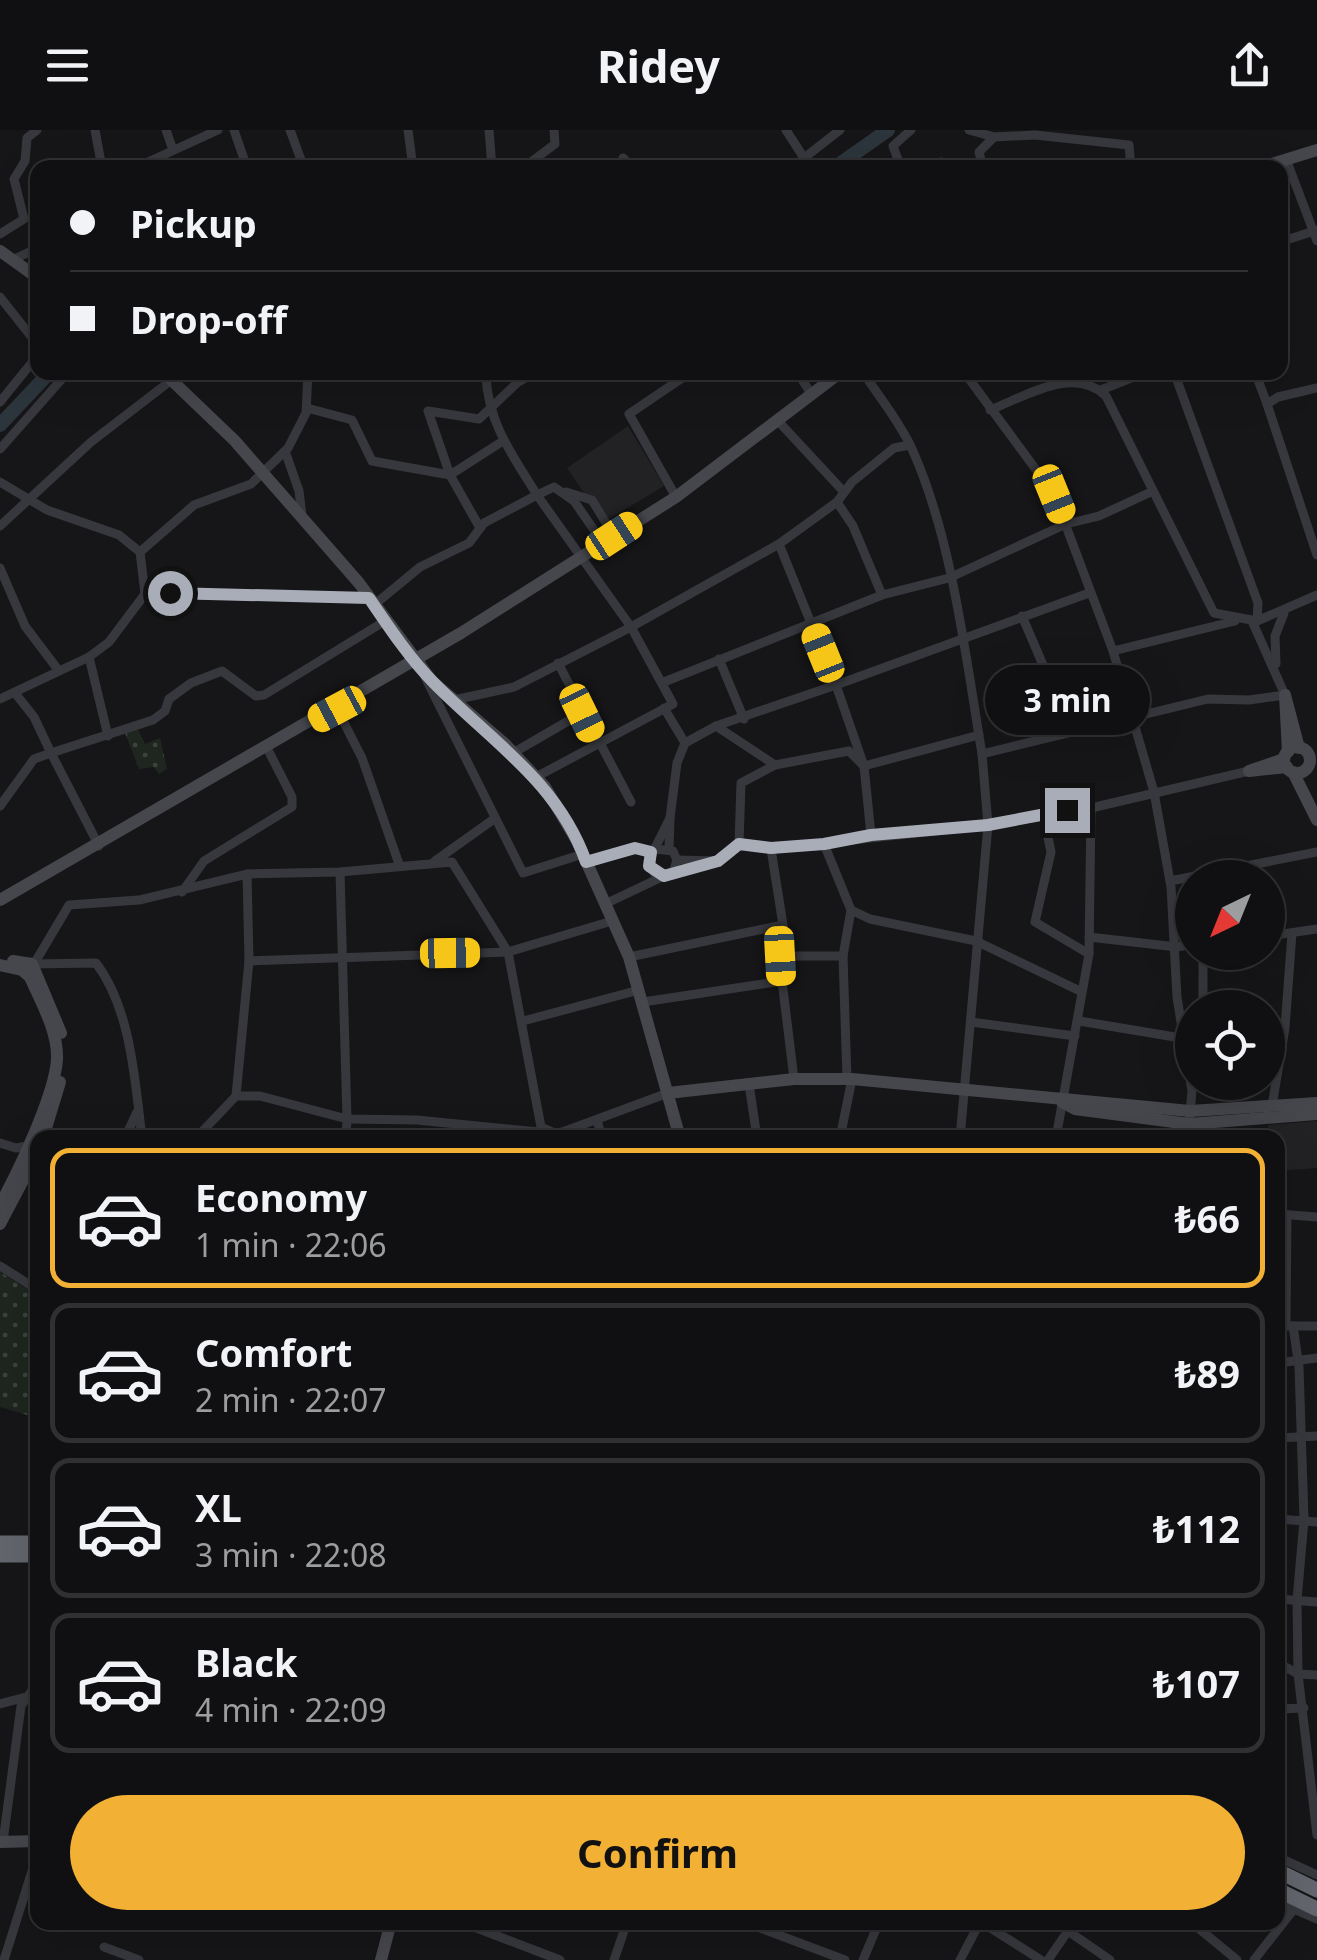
<!DOCTYPE html>
<html lang="en">
<head>
<meta charset="utf-8">
<style>
	:root { --surface:#101012; --page:#19191b; --text:#f1f3f6; --muted:#9c9d9f; --line:#303032; --accent:#f2b134 }
	body { margin:0; font-family:"Noto Sans",sans-serif; background:var(--page); color:var(--text); height:100vh; display:flex; flex-direction:column; font-size:38px; white-space:nowrap }
	* { box-sizing:border-box; margin:0 }
	p { font-size:32px; color:var(--muted) }
	.icon { flex:none; width:55px; height:55px; fill:none; stroke:currentColor; stroke-width:2; stroke-linecap:round; stroke-linejoin:round }
	.map { position:relative; flex:1; overflow:hidden }
	.sheet { position:absolute; left:30px; top:1000px; width:1255px; height:800px; display:flex; flex-direction:column; background:var(--surface); border-radius:20px; box-shadow:0 10px 40px #0002,0 0 0 2px var(--line) }
	.sheet>* { flex:none }
	.banner { position:absolute; left:30px; top:30px; width:1258px; height:220px; border-radius:20px; box-shadow:0 10px 40px #0002,0 0 0 2px var(--line); display:grid; align-content:center; height:220px; padding:0 40px; background:var(--surface) }
	.needle { width:65px; rotate:223deg }
	.tools { position:absolute; left:1175px; top:730px; display:grid; gap:20px }
	.tools a { display:grid; place-items:center; width:110px; height:110px; border-radius:50%; background:var(--surface); box-shadow:0 10px 40px #0002,0 0 0 2px var(--line); font-size:50px }
	.end { position:absolute; width:45px; height:45px; margin:-22px; border:12px solid #a8adb8; background:#111; box-shadow:0 0 0 5px #111 }
	.from { border-radius:50% }
	.bubble { position:absolute; height:70px; border-radius:35px; background:var(--surface); box-shadow:0 10px 40px #0002,0 0 0 2px var(--line); font-size:32px; font-weight:700; line-height:70px; text-align:center }
	.car { position:absolute; width:30px; height:60px; margin:-30px -15px; border-radius:12px; box-shadow:0 0 8px 2px #0007; background:linear-gradient(#f5c518 24%,#345 0 40%,#f5c518 0 76%,#345 0 86%,#f5c518 0) }
	.banner b { display:flex; align-items:center; gap:35px; height:95px; font-size:38px }
	.banner b+b { border-top:2px solid var(--line) }
	.banner i { width:25px; height:25px; background:var(--text) }
	ul { padding:18px 0 0; list-style:none }
	li { display:flex; align-items:center; gap:30px; height:140px; margin:0 20px 15px; padding:0 20px; border:5px solid var(--line); border-radius:20px }
	li div { flex:1 }
	li b { display:block; font-size:38px }
	li em { font-style:normal; font-weight:700 }
	li.active { border-color:var(--accent) }
	li>.icon { width:90px; height:90px; stroke-width:1.5 }
	.cta { display:flex; gap:20px; margin-top:auto; padding:20px 40px }
	.cta a { flex:1; height:115px; border-radius:60px; background:var(--accent); color:#111; font-size:40px; font-weight:700; line-height:115px; text-align:center }
	header { display:flex; justify-content:space-between; align-items:center; height:130px; padding:0 40px; background:var(--surface); font-size:45px; font-weight:700 }
	.map>svg:first-child { display:block }
</style>
</head>
<body>
<header><svg class="icon" aria-label="menu" viewBox="0 0 24 24"><path d="M4 6h16M4 12h16M4 18h16"/></svg>Ridey<svg class="icon" aria-label="share" viewBox="0 0 24 24"><path d="M12 15V3M7 8l5-5 5 5M5 13v7h14v-7"/></svg></header>
<div class="map">
<svg width="1317" height="1830" viewBox="0 0 1317 1830">
	<defs>
		<pattern id="grass-dots" width="8" height="8" patternUnits="userSpaceOnUse" patternTransform="scale(2.5)"><rect width="8" height="8" fill="#1e261f"/><path d="M2 2h.1M6 6h.1" fill="none" stroke="#3c433d" stroke-width="1.8" stroke-linecap="round"/></pattern>
	</defs>
	<rect width="100%" height="100%" fill="#161618"/>
	<!-- built -->
	<g fill="#222225">
		<polygon points="628,296 664,356 604,392 567,338"/>
		<polygon points="1317,991 1317,1038 1278,1041 1278,1008 1269,1007 1268,995"/>
	</g>
	<!-- grass -->
	<g fill="url(#grass-dots)">
		<polygon points="138,599 145,614 160,608 167,639 159,644 154,637 139,639 125,603"/>
		<polygon points="0,1142 37,1165 37,1288 0,1277"/>
	</g>
	<g fill="none" stroke-linecap="round" stroke-linejoin="round">
		<!-- river -->
		<g stroke="#2c353c" stroke-width="14">
			<polyline points="834,38 888,0"/>
			<polyline points="0,295 50,242"/>
		</g>
		<!-- street -->
		<g stroke="#37383d" stroke-width="9">
			<polyline points="95,0 102,38"/>
			<polyline points="166,0 173,20"/>
			<polyline points="234,0 247,38"/>
			<polyline points="290,0 304,38"/>
			<polyline points="408,0 413,38"/>
			<polyline points="489,0 492,38"/>
			<polyline points="786,0 804,28 840,0"/>
			<polyline points="969,0 994,7"/>
			<polyline points="623,28 633,38"/>
			<polyline points="1286,29 1317,111"/>
			<polyline points="135,38 218,0"/>
			<polyline points="523,38 555,14 554,0"/>
			<polyline points="794,38 804,28 809,38"/>
			<polyline points="901,38 893,16 911,0"/>
			<polyline points="932,38 941,32"/>
			<polyline points="983,38 979,22 994,7 1035,5 1129,15 1131,38"/>
			<polyline points="0,104 24,89 14,49 25,31 27,8 37,0"/>
			<polyline points="1280,112 1317,100"/>
			<polyline points="12,130 38,118"/>
			<polyline points="0,167 38,215"/>
			<polyline points="468,242 486,246"/>
			<path d="M518,242L486,246C488,293 513,326 537,365L554,357L574,371L603,413"/>
			<polyline points="797,242 812,265"/>
			<path d="M863,242C879,267 900,292 912,319C952,407 966,529 982,624L1208,569L1249,570L1285,565L1252,491"/>
			<polyline points="964,242 1054,364 1113,521 1154,662 1171,757 1177,867 1192,961 1189,994 1193,1008"/>
			<polyline points="1174,242 1258,473 1257,491"/>
			<polyline points="1255,242 1267,274"/>
			<polyline points="1317,258 1278,267 1267,274 1317,425"/>
			<polyline points="1101,260 1146,242"/>
			<polyline points="0,272 38,225"/>
			<polyline points="307,278 352,290 372,331 450,345 480,398"/>
			<path d="M990,280C1026,266 1074,235 1106,266L1214,483L1257,491L1317,465"/>
			<polyline points="779,292 844,362"/>
			<polyline points="503,311 450,345 428,281 479,289 518,252 536,242"/>
			<polyline points="0,319 68,242"/>
			<polyline points="285,321 299,361 302,386"/>
			<polyline points="0,352 47,380 119,405 140,422"/>
			<polyline points="566,362 592,370 614,406"/>
			<polyline points="676,367 629,284 691,242"/>
			<polyline points="837,372 853,396 882,465"/>
			<polyline points="0,396 91,312 182,242"/>
			<polyline points="0,438 25,496 59,541"/>
			<polyline points="145,464 140,422 194,375 251,354 288,318 306,283 308,242"/>
			<polyline points="374,475 420,437 469,413 484,393 537,365 631,497 673,574 536,647"/>
			<polyline points="1022,486 1046,542 1063,604"/>
			<polyline points="1113,521 1235,491"/>
			<polyline points="89,527 108,606"/>
			<polyline points="719,529 744,589"/>
			<polyline points="558,533 631,672"/>
			<polyline points="1276,534 1275,506 1284,483"/>
			<polyline points="425,547 523,743 583,724"/>
			<polyline points="664,552 882,465 949,448 1066,394 1099,386 1153,361"/>
			<polyline points="0,569 89,527 109,512 145,464 369,468"/>
			<polyline points="454,570 514,557 631,497 779,414 837,372 852,352 894,318 910,315"/>
			<polyline points="664,578 685,613 677,633 670,688"/>
			<polyline points="337,579 362,628 399,734"/>
			<polyline points="716,596 775,635 849,621 864,636 979,605"/>
			<polyline points="685,613 716,596 836,555 779,414"/>
			<polyline points="513,623 582,583"/>
			<polyline points="982,624 988,695 1091,678 1089,824 1056,1008"/>
			<polyline points="0,676 34,629 51,623 34,587 15,563"/>
			<polyline points="1091,678 1249,641"/>
			<polyline points="1043,683 1051,722 1035,792 1089,824"/>
			<polyline points="871,705 864,636 836,555 1089,463"/>
			<polyline points="739,714 741,653 775,635"/>
			<polyline points="824,714 851,780 843,826"/>
			<polyline points="99,716 51,623 153,590 165,581 169,569 191,553 222,541 256,566 264,565 385,491"/>
			<polyline points="655,719 673,721 677,730 673,743 655,744 648,732 670,688 669,718"/>
			<polyline points="771,719 783,795"/>
			<polyline points="435,731 494,689"/>
			<polyline points="718,731 739,714 771,719 988,695 960,1008"/>
			<polyline points="586,732 635,718 651,722"/>
			<polyline points="340,742 347,989 417,990 549,1003"/>
			<polyline points="673,743 718,731 677,730"/>
			<polyline points="247,744 249,831 508,822 612,791"/>
			<polyline points="1170,751 1317,722"/>
			<polyline points="182,762 204,731 292,677 292,667 266,616"/>
			<polyline points="605,774 664,746"/>
			<polyline points="851,780 870,789 976,811 1082,862"/>
			<polyline points="1268,806 1317,799"/>
			<polyline points="1089,807 1177,817 1192,814"/>
			<polyline points="780,826 843,826 847,949"/>
			<polyline points="629,827 783,795 782,851 794,949"/>
			<path d="M32,834L96,833C131,879 135,951 142,1008"/>
			<polyline points="31,839 69,775 139,770 247,744 340,742 452,732 508,822 541,997 557,1004 668,963"/>
			<polyline points="643,872 782,851"/>
			<polyline points="1203,878 1203,822"/>
			<polyline points="523,891 639,860"/>
			<polyline points="1079,891 1181,908"/>
			<polyline points="971,892 1075,906"/>
			<polyline points="749,954 757,1008"/>
			<polyline points="236,966 260,966 347,989 346,1008"/>
			<polyline points="1272,976 1285,898 1292,803"/>
			<polyline points="597,990 602,1008"/>
			<polyline points="125,1008 137,982"/>
			<polyline points="196,1008 236,966 249,831"/>
			<polyline points="840,1008 852,949"/>
			<polyline points="0,1013 16,1018 38,1014"/>
			<polyline points="1278,1084 1317,1087"/>
			<polyline points="0,1136 38,1160"/>
			<polyline points="1278,1196 1317,1196"/>
			<polyline points="1286,1196 1287,1085"/>
			<polyline points="1293,1196 1299,1237 1304,1390 1297,1470 1298,1544 1317,1705"/>
			<polyline points="1278,1233 1317,1228"/>
			<polyline points="1278,1308 1317,1306"/>
			<polyline points="38,1385 34,1400 38,1401"/>
			<polyline points="1278,1389 1317,1392"/>
			<polyline points="1278,1469 1317,1472"/>
			<polyline points="1278,1533 1298,1544 1317,1545"/>
			<polyline points="0,1574 26,1567"/>
			<polyline points="1278,1579 1304,1578"/>
			<polyline points="3,1712 21,1576 38,1552"/>
			<polyline points="1278,1727 1317,1745"/>
			<polyline points="1278,1772 1317,1789"/>
			<polyline points="461,1792 560,1830"/>
			<polyline points="744,1792 845,1830"/>
			<polyline points="981,1792 1041,1830"/>
			<polyline points="1191,1792 1237,1830"/>
			<polyline points="1068,1801 1110,1830"/>
			<polyline points="104,1817 139,1830"/>
			<polyline points="4,1830 38,1722"/>
			<polyline points="614,1830 627,1792"/>
			<polyline points="863,1830 879,1792"/>
			<polyline points="960,1830 980,1792"/>
			<polyline points="1048,1830 1074,1792"/>
			<polyline points="1254,1830 1294,1779"/>
		</g>
		<!-- secondary -->
		<g stroke="#45474d" stroke-width="12">
			<polyline points="1259,38 1317,20"/>
			<polyline points="0,121 38,148"/>
			<polyline points="163,242 235,311 359,453 432,551 505,614 545,657 577,711 629,827 680,1008"/>
			<circle cx="1297" cy="630" r="13"/>
			<polyline points="1288,622 1285,565 1299,618"/>
			<polyline points="1284,629 1249,641 1287,637"/>
			<polyline points="1293,642 1317,690"/>
			<polyline points="0,770 461,503 676,367 841,242"/>
			<polyline points="13,831 32,834 61,903"/>
			<path d="M0,835L22,840L30,847C41,872 58,901 57,929C55,965 18,1042 0,1075"/>
			<polyline points="668,963 794,949 852,949 1190,981 1317,973"/>
			<polyline points="1062,972 1075,979 1189,994 1317,984"/>
			<polyline points="43,1008 60,952"/>
			<polyline points="0,1094 38,1022"/>
			<polyline points="0,1712 38,1711"/>
			<polyline points="381,1830 391,1792"/>
		</g>
		<!-- highway -->
		<g stroke="#63666e" stroke-width="15">
			<polyline points="0,1413 38,1413"/>
			<polyline points="0,1425 38,1425"/>
			<polyline points="1278,1741 1317,1760"/>
			<polyline points="1278,1760 1317,1779"/>
		</g>
	</g>
	<g fill="none" stroke-linecap="round" stroke-linejoin="round">
		<!-- route -->
		<path stroke="#a8adb8" stroke-width="12" d="M170,463L369,468C388,496 410,529 434,553C491,611 558,652 586,732L635,718L651,722L649,736L664,746L718,731L739,714L771,718L824,714L871,705L988,695L1067,680"/>
	</g>
</svg>
<div class="tools">
<a><svg class="needle" viewBox="-14 -14 28 28"><path d="M0-13l5 13h-10z" fill="#e53935"/><path d="M0 13l5-13h-10z" fill="#9c9d9f"/></svg></a>
<a><svg class="icon" aria-label="locate" viewBox="0 0 24 24"><circle cx="12" cy="12" r="6"/><path d="M12 2v4M12 18v4M2 12h4M18 12h4"/></svg></a>
</div>
<i class="end from" style="left:170px;top:463px"></i>
<i class="end" style="left:1067px;top:680px"></i>
<div class="bubble" style="left:985px;top:535px;width:165px">3 min</div>
<i class="car" style="left:1054px;top:364px;rotate:158deg"></i>
<i class="car" style="left:614px;top:406px;rotate:57deg"></i>
<i class="car" style="left:823px;top:523px;rotate:338deg"></i>
<i class="car" style="left:337px;top:579px;rotate:242deg"></i>
<i class="car" style="left:582px;top:583px;rotate:154deg"></i>
<i class="car" style="left:450px;top:823px;rotate:89deg"></i>
<i class="car" style="left:780px;top:826px;rotate:177deg"></i>
<div class="banner">
<b><i class="from"></i>Pickup</b>
<b><i></i>Drop-off</b>
</div>
<section class="sheet">
<ul>
<li class="active"><svg class="icon" aria-label="car" viewBox="0 0 24 24"><path d="M5 17H2v-5l4-1 3-4h7l3 4 3 1v5h-3M9 17h6M6 11h13"/><circle cx="7" cy="17" r="2"/><circle cx="17" cy="17" r="2"/></svg><div><b>Economy</b><p>1 min · 22:06</p></div><em>₺66</em></li>
<li><svg class="icon" aria-label="car" viewBox="0 0 24 24"><path d="M5 17H2v-5l4-1 3-4h7l3 4 3 1v5h-3M9 17h6M6 11h13"/><circle cx="7" cy="17" r="2"/><circle cx="17" cy="17" r="2"/></svg><div><b>Comfort</b><p>2 min · 22:07</p></div><em>₺89</em></li>
<li><svg class="icon" aria-label="car" viewBox="0 0 24 24"><path d="M5 17H2v-5l4-1 3-4h7l3 4 3 1v5h-3M9 17h6M6 11h13"/><circle cx="7" cy="17" r="2"/><circle cx="17" cy="17" r="2"/></svg><div><b>XL</b><p>3 min · 22:08</p></div><em>₺112</em></li>
<li><svg class="icon" aria-label="car" viewBox="0 0 24 24"><path d="M5 17H2v-5l4-1 3-4h7l3 4 3 1v5h-3M9 17h6M6 11h13"/><circle cx="7" cy="17" r="2"/><circle cx="17" cy="17" r="2"/></svg><div><b>Black</b><p>4 min · 22:09</p></div><em>₺107</em></li>
</ul>
<div class="cta"><a>Confirm</a></div>
</section>
</div>
</body>
</html>
